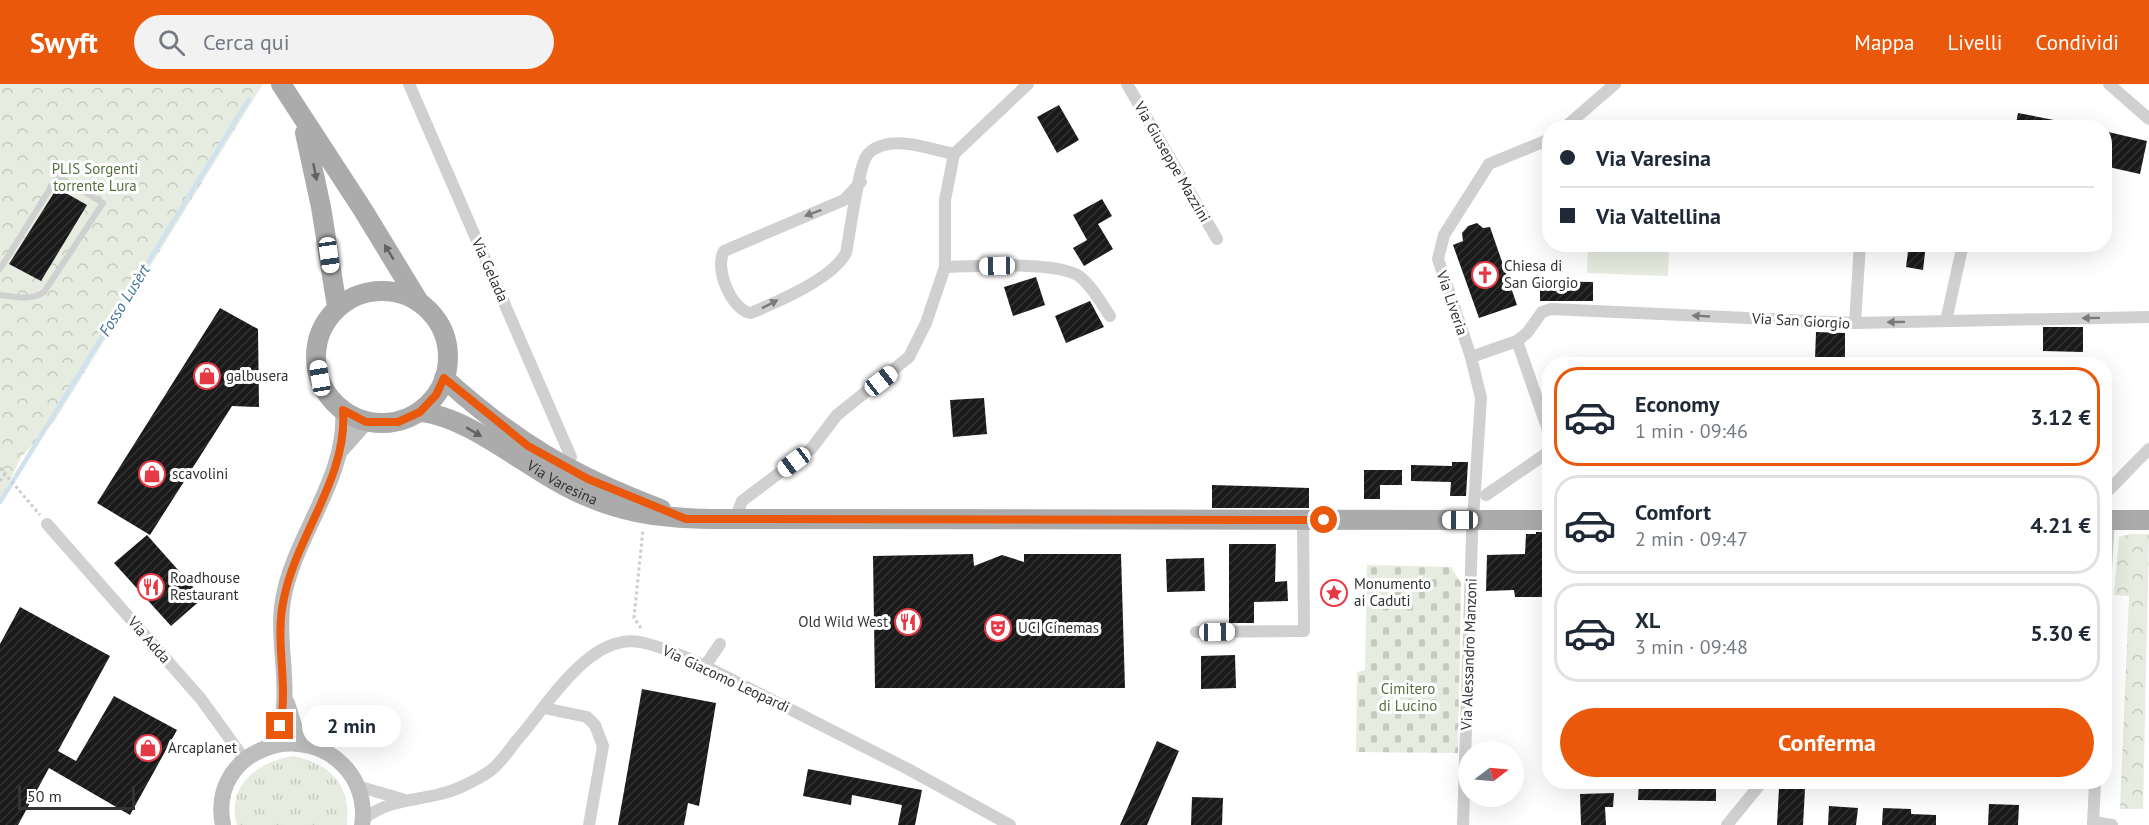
<!DOCTYPE html>
<html lang="it">
<head>
<meta charset="utf-8">
<style>
	:root { --surface:#fff; --page:#f2f2f3; --text:#1f2937; --muted:#747a83; --line:#e0e1e3; --accent:#ea580c }
	body { margin:0; font-family:"PT Sans",sans-serif; background:var(--page); color:var(--text); height:100vh; display:flex; flex-direction:column; font-size:22px; white-space:nowrap }
	* { box-sizing:border-box; margin:0 }
	p { font-size:20px; color:var(--muted) }
	.icon { flex:none; width:33px; height:33px; fill:none; stroke:currentColor; stroke-width:2; stroke-linecap:round; stroke-linejoin:round }
	.map { position:relative; flex:1; overflow:hidden }
	.details { position:absolute; left:1542px; top:273px; width:570px; height:432px; display:flex; flex-direction:column; background:var(--surface); border-radius:24px; box-shadow:0 6px 24px #0002 }
	.details>* { flex:none }
	.hud { position:absolute; left:1542px; top:36px; width:570px; height:132px; border-radius:24px; box-shadow:0 6px 24px #0002; display:grid; align-content:center; height:132px; padding:0 18px; background:var(--surface) }
	.needle { width:39px; rotate:74deg }
	.buttons { position:absolute; left:1458px; top:657px; display:grid; gap:12px }
	.buttons a { display:grid; place-items:center; width:66px; height:66px; border-radius:50%; background:var(--surface); box-shadow:0 6px 24px #0002; font-size:30px }
	.scale { position:absolute; left:18px; bottom:15px; width:117px; box-sizing:border-box; padding-left:6px; border:3px solid #333; border-top:0; font-size:16px; line-height:21px; white-space:nowrap; color:#333; -webkit-text-stroke:4px #fff; paint-order:stroke }
	.end { position:absolute; width:27px; height:27px; margin:-14px; border:8px solid #ea580c; background:#fff; box-shadow:0 0 0 3px #fff }
	.from { border-radius:50% }
	.bubble { position:absolute; height:42px; border-radius:21px; background:var(--surface); box-shadow:0 6px 24px #0002; font-size:20px; font-weight:800; line-height:42px; text-align:center }
	.car { position:absolute; width:18px; height:36px; margin:-18px -9px; border-radius:8px; box-shadow:0 0 4px 2px #0007; background:linear-gradient(#fff 24%,#345 0 40%,#fff 0 76%,#345 0 86%,#fff 0) }
	.hud b { display:flex; align-items:center; gap:21px; height:57px; font-size:22px }
	.hud b+b { border-top:2px solid var(--line) }
	.hud i { width:15px; height:15px; background:var(--text) }
	ul { padding:10px 0 0; list-style:none }
	li { display:flex; align-items:center; gap:18px; height:99px; margin:0 12px 9px; padding:0 6px; border:3px solid var(--line); border-radius:24px }
	li div { flex:1 }
	li b { display:block; font-size:22px }
	li em { font-style:normal; font-weight:800 }
	li.selected { border-color:var(--accent) }
	li>.icon { width:54px; height:54px; stroke-width:1.5 }
	.cta { display:flex; gap:12px; margin-top:auto; padding:12px 18px }
	.cta a { flex:1; height:69px; border-radius:36px; background:var(--accent); color:#fff; font-size:24px; font-weight:800; line-height:69px; text-align:center }
	header { display:flex; align-items:center; gap:36px; box-sizing:border-box; height:84px; padding:0 30px; background:var(--accent); color:#fff }
	header strong { font-size:28px }
	nav { display:flex; gap:33px; margin-inline-start:auto; font-size:21px }
	.search { width:420px; height:54px; background:var(--page); display:flex; align-items:center; gap:15px; box-sizing:border-box; padding:0 21px; border-radius:33px; color:var(--muted); font-size:22px }
	.map>svg:first-child { display:block }
</style>
</head>
<body>
<header>
<strong>Swyft</strong>
<div class="search"><svg class="icon" aria-label="search" viewBox="0 0 24 24"><circle cx="10" cy="10" r="6"/><path d="M15 15l6 6"/></svg>Cerca qui</div>
<nav><a>Mappa</a><a>Livelli</a><a>Condividi</a></nav>
</header>
<div class="map">
<svg width="2149" height="741" viewBox="0 0 2149 741">
	<defs>
		<pattern id="grass-tufts" width="24" height="20" patternUnits="userSpaceOnUse" patternTransform="scale(1.5)"><rect width="24" height="20" fill="#e6ecdf"/><path d="M3 7l-1-3M5 7V3M7 7l1-3M15 17l-1-3M17 17v-4M19 17l1-3" fill="none" stroke="#c6cbc0"/></pattern>
		<pattern id="cemetery-stones" width="16" height="16" patternUnits="userSpaceOnUse" patternTransform="scale(1.5)"><rect width="16" height="16" fill="#e6ecdf"/><path d="M2 7V4a2 2 0 0 1 4 0v3zM10 15v-3a2 2 0 0 1 4 0v3z" fill="#c6cbc0"/></pattern>
		<pattern id="park-crowns" width="20" height="18" patternUnits="userSpaceOnUse" patternTransform="scale(1.5)"><rect width="20" height="18" fill="#e6ecdf"/><path d="M2 6a3 3 0 1 1 6 0M12 15a3 3 0 1 1 6 0" fill="none" stroke="#c6cbc0"/></pattern>
		<pattern id="building-hatch" width="6" height="6" patternUnits="userSpaceOnUse" patternTransform="scale(1.5)"><rect width="6" height="6" fill="#1a1a1a"/><path d="M-1 1l2-2M0 6l6-6M5 7l2-2" fill="none" stroke="#333"/></pattern>
	</defs>
	<rect width="100%" height="100%" fill="#fff"/>
	<!-- grass -->
	<path fill="url(#grass-tufts)" d="M293,672C331,680 351,701 347,741H237C225,702 259,677 293,672Z"/>
	<!-- cemetery -->
	<polygon fill="url(#cemetery-stones)" points="1367,481 1451,483 1461,499 1458,669 1356,668 1357,588 1365,586"/>
	<!-- park -->
	<g fill="url(#park-crowns)">
		<polygon points="0,0 263,0 54,338 21,373 0,418"/>
		<polygon points="2131,450 2149,450 2143,725 2120,725 2129,512 2114,511 2119,453"/>
	</g>
	<!-- garden -->
	<polygon fill="#e6ecdf" points="1588,161 1669,161 1668,192 1587,189"/>
	<g fill="none" stroke-linecap="round" stroke-linejoin="round">
		<!-- stream -->
		<polyline stroke="#cfe2ee" stroke-width="4.5" points="0,418 249,15"/>
	</g>
	<!-- building -->
	<g fill="url(#building-hatch)">
		<polygon points="1059,21 1079,56 1057,69 1037,33"/>
		<polygon points="2018,29 2059,37 2058,44 2015,44"/>
		<polygon points="2104,47 2147,57 2140,90 2104,82"/>
		<polygon points="57,104 87,121 41,197 9,180"/>
		<polygon points="1102,115 1112,132 1098,140 1113,165 1084,182 1073,164 1087,156 1073,131"/>
		<polygon points="1477,139 1483,144 1490,143 1517,221 1479,234 1453,161 1463,157 1462,149 1468,142"/>
		<polygon points="1909,160 1926,160 1923,186 1906,183"/>
		<polygon points="1036,193 1045,221 1013,232 1004,203"/>
		<polygon points="1540,197 1593,198 1593,217 1540,217"/>
		<polygon points="1090,217 1104,243 1066,259 1055,232"/>
		<polygon points="220,224 258,245 259,323 232,322 150,451 97,419"/>
		<polygon points="2043,243 2083,243 2083,268 2043,267"/>
		<polygon points="1816,248 1845,249 1845,276 1815,275"/>
		<polygon points="984,314 987,350 953,353 950,316"/>
		<polygon points="1452,378 1468,378 1466,412 1450,412 1451,398 1411,397 1411,381 1452,382"/>
		<polygon points="1364,386 1402,386 1402,401 1380,401 1380,415 1364,415"/>
		<polygon points="1212,401 1309,404 1309,424 1212,424"/>
		<polygon points="1536,448 1550,448 1550,513 1515,513 1514,506 1486,507 1487,471 1525,470 1526,450 1536,450"/>
		<polygon points="147,451 203,514 171,542 114,479"/>
		<polygon points="1229,460 1276,460 1275,498 1287,497 1288,517 1254,518 1254,539 1229,539"/>
		<polygon points="973,470 974,482 1002,471 1024,478 1024,470 1121,470 1125,604 875,604 873,472"/>
		<polygon points="1204,474 1205,507 1167,508 1166,475"/>
		<polygon points="20,523 110,572 58,667 76,677 114,612 177,646 130,731 49,684 18,741 0,741 0,560"/>
		<polygon points="1235,571 1236,604 1201,605 1201,572"/>
		<polygon points="642,605 716,619 699,722 688,719 684,741 618,741"/>
		<polygon points="1157,657 1179,667 1147,741 1120,741"/>
		<polygon points="808,685 922,706 915,741 898,741 902,721 852,711 851,721 803,712"/>
		<polygon points="1639,698 1716,698 1716,717 1638,716"/>
		<polygon points="1779,704 1805,705 1803,741 1777,741"/>
		<polygon points="1614,709 1613,723 1605,723 1606,741 1581,741 1580,710"/>
		<polygon points="1192,713 1223,714 1222,741 1191,741"/>
		<polygon points="1989,720 2019,721 2018,741 1988,741"/>
		<polygon points="1829,722 1858,724 1856,741 1828,741"/>
		<polygon points="1883,724 1911,725 1911,730 1936,731 1936,741 1882,741"/>
	</g>
	<g fill="none" stroke-linecap="round" stroke-linejoin="round">
		<!-- path -->
		<g stroke="#cdcdcd" stroke-width="3" stroke-dasharray="3 3" stroke-linecap="butt">
			<polyline points="0,384 40,431"/>
			<polyline points="0,397 5,390"/>
			<polyline points="641,544 634,534 643,445"/>
		</g>
		<!-- lane -->
		<path stroke="#d0d0d0" stroke-width="6" d="M0,185L58,92L103,119L44,208C31,217 15,213 0,211"/>
		<!-- street -->
		<g stroke="#d0d0d0" stroke-width="12">
			<polyline points="409,0 571,373"/>
			<polyline points="1127,0 1217,155"/>
			<polyline points="2109,0 2149,35"/>
			<polyline points="1564,44 1615,0"/>
			<path d="M861,98L844,116L724,167C714,184 731,226 751,229C779,217 832,195 846,169C850,149 858,86 866,73C869,67 875,64 881,62C902,54 933,66 954,70"/>
			<path d="M945,183C975,182 1056,177 1079,192C1092,202 1101,219 1110,232"/>
			<polyline points="1946,237 1963,160"/>
			<polyline points="1855,239 1860,160"/>
			<polyline points="1517,257 1550,352"/>
			<polyline points="1471,273 1517,257 1527,249 1542,228 1551,225 1855,239 2149,233"/>
			<polyline points="1486,411 1550,367"/>
			<polyline points="2104,411 2149,365"/>
			<polyline points="735,435 742,417 811,365 837,331 909,273 926,239 945,183 945,116 954,70 1028,0"/>
			<polyline points="47,440 201,615 245,676"/>
			<polyline points="2104,519 2109,436"/>
			<polyline points="1196,548 1304,547 1303,436"/>
			<polyline points="705,582 720,560"/>
			<polyline points="544,624 587,633 595,641 603,662 589,741"/>
			<polyline points="357,702 402,715"/>
			<path d="M363,735C391,715 409,718 440,710C455,707 477,696 490,687C500,680 509,666 517,656C547,623 588,549 640,558C663,563 684,572 705,582L908,685L1010,741"/>
			<polyline points="2093,738 2112,741"/>
			<polyline points="1463,741 1472,451 1481,314 1471,273 1438,175 1444,151 1489,80 1550,55"/>
			<polyline points="1727,741 1762,698"/>
			<polyline points="2093,741 2095,698"/>
		</g>
		<!-- secondary -->
		<g stroke="#bdbdbd" stroke-width="16">
			<polyline points="342,365 366,338"/>
			<polyline points="287,619 298,654 304,659"/>
			<path d="M273,661C297,617 275,564 283,516C294,451 348,394 343,326"/>
			<path d="M223,741C207,665 309,629 352,692C361,706 365,725 362,741"/>
		</g>
		<!-- primary -->
		<g stroke="#ababab" stroke-width="20">
			<polyline points="281,0 363,126 419,218"/>
			<polyline points="305,49 321,123 337,223"/>
			<circle cx="382" cy="273" r="66"/>
			<path d="M444,294C513,357 573,392 661,425"/>
			<path id="s1" d="M420,328C467,332 522,380 565,402C614,428 656,434 711,435L1550,436"/>
			<polyline points="2104,436 2149,436"/>
		</g>
	</g>
	<!-- one-way arrows -->
	<defs><path id="oneway-solid" d="M-6-.8H1V-3.2L6.5 0L1 3.2V.8H-6Z" transform="scale(1.5)"/></defs>
	<g fill="#636363">
		<use href="#oneway-solid" transform="translate(315 88) rotate(79)"/>
		<use href="#oneway-solid" transform="translate(389 168) rotate(-121)"/>
		<use href="#oneway-solid" transform="translate(474 348) rotate(31)"/>
	</g>
	<g fill="#7a7a7a">
		<use href="#oneway-solid" transform="translate(813 129) rotate(159)"/>
		<use href="#oneway-solid" transform="translate(770 220) rotate(-27)"/>
		<use href="#oneway-solid" transform="translate(1701 232) rotate(-177)"/>
		<use href="#oneway-solid" transform="translate(2091 234) rotate(179)"/>
		<use href="#oneway-solid" transform="translate(1896 238) rotate(179)"/>
	</g>
	<g fill="none" stroke-linecap="round" stroke-linejoin="round">
		<!-- route -->
		<path stroke="#ea580c" stroke-width="8" d="M280,642C289,599 274,557 284,514C297,450 348,393 343,326L366,338H398L420,328L436,311L444,294L528,362L588,395L686,435L1324,436"/>
	</g>
	<!-- icons -->
	<defs>
		<symbol id="church-ring" viewBox="-11 -11 22 22"><circle r="9.5" fill="#fff" stroke="#e63946" stroke-width="1.5"/><path d="M-1.2-6h2.4v3.5h3.3v2.4h-3.3V6h-2.4V-.1h-3.3v-2.4h3.3Z" fill="#e63946"/></symbol>
		<symbol id="shop-ring" viewBox="-11 -11 22 22"><circle r="9.5" fill="#fff" stroke="#e63946" stroke-width="1.5"/><path d="M-5-2.5h2.3a2.7 3.5 0 0 1 5.4 0H5L5.5 6h-11ZM-1.5-2.5h3a1.5 2.3 0 0 0-3 0Z" fill="#e63946"/></symbol>
		<symbol id="restaurant-ring" viewBox="-11 -11 22 22"><circle r="9.5" fill="#fff" stroke="#e63946" stroke-width="1.5"/><path d="M-5-6h1v4h1v-4h1v4h1v-4h1v5L-1.5 .5V6h-2V.5L-5-1ZM5-6V6H3V1.5H1.5Q1.5-4 5-6Z" fill="#e63946"/></symbol>
		<symbol id="sight-ring" viewBox="-11 -11 22 22"><circle r="9.5" fill="#fff" stroke="#e63946" stroke-width="1.5"/><path d="M0-6L1.8-2.2L6-1.7L2.9 1.2L3.7 5.4L0 3.3L-3.7 5.4L-2.9 1.2L-6-1.7L-1.8-2.2Z" fill="#e63946"/></symbol>
		<symbol id="theatre-ring" viewBox="-11 -11 22 22"><circle r="9.5" fill="#fff" stroke="#e63946" stroke-width="1.5"/><path d="M-5-5.5Q0-4 5-5.5V0Q5 5 0 6Q-5 5-5 0ZM-3.3-2.5H-1v1.5H-3.3ZM1-2.5H3.3v1.5H1ZM-2.8 1Q0 5.5 2.8 1Z" fill="#e63946"/></symbol>
	</defs>
	<g fill-rule="evenodd">
		<use href="#church-ring" x="1470" y="176" width="30" height="30"/>
		<use href="#shop-ring" x="192" y="277" width="30" height="30"/>
		<use href="#shop-ring" x="137" y="375" width="30" height="30"/>
		<use href="#restaurant-ring" x="136" y="488" width="30" height="30"/>
		<use href="#sight-ring" x="1319" y="494" width="30" height="30"/>
		<use href="#restaurant-ring" x="893" y="523" width="30" height="30"/>
		<use href="#theatre-ring" x="983" y="529" width="30" height="30"/>
		<use href="#shop-ring" x="133" y="649" width="30" height="30"/>
	</g>
	<g text-anchor="middle" stroke-width="6" stroke-linejoin="round" paint-order="stroke">
		<!-- street labels -->
		<g font-size="15" fill="#333" stroke="#fff">
			<text transform="translate(1172 78) rotate(60)" y="5">Via Giuseppe Mazzini</text>
			<text transform="translate(490 186) rotate(66)" y="5">Via Gelada</text>
			<text transform="translate(1452 219) rotate(71)" y="5">Via Liveria</text>
			<text transform="translate(1801 237) rotate(3)" y="5">Via San Giorgio</text>
			<text dy="5" stroke="none"><textPath href="#s1" startOffset="160">Via Varesina</textPath></text>
			<text transform="translate(149 556) rotate(49)" y="5">Via Adda</text>
			<text transform="translate(1469 570) rotate(-88)" y="5">Via Alessandro Manzoni</text>
			<text transform="translate(726 595) rotate(25)" y="5">Via Giacomo Leopardi</text>
		</g>
		<!-- park labels -->
		<g font-size="15" fill="#56703f" stroke="#fff">
			<text x="95" y="90">PLIS Sorgenti<tspan x="95" dy="17">torrente Lura</tspan></text>
			<text x="1408" y="610">Cimitero<tspan x="1408" dy="17">di Lucino</tspan></text>
		</g>
		<!-- poi labels -->
		<g font-size="15" fill="#333" stroke="#fff" text-anchor="start">
			<text x="1504" y="187">Chiesa di<tspan x="1504" dy="17">San Giorgio</tspan></text>
			<text x="226" y="297">galbusera</text>
			<text x="172" y="395">scavolini</text>
			<text x="170" y="499">Roadhouse<tspan x="170" dy="17">Restaurant</tspan></text>
			<text x="1354" y="505">Monumento<tspan x="1354" dy="17">ai Caduti</tspan></text>
			<text x="888" y="543" text-anchor="end">Old Wild West</text>
			<text x="1018" y="549">UCI Cinemas</text>
			<text x="168" y="669">Arcaplanet</text>
		</g>
		<!-- water labels -->
		<g font-size="16" font-style="italic" fill="#3f7597" stroke="#fff">
			<text transform="translate(124 216) rotate(-58)" y="6">Fosso Lusèrt</text>
		</g>
	</g>
</svg>
<div class="buttons">
<a><svg class="needle" viewBox="-14 -14 28 28"><path d="M0-13l5 13h-10z" fill="#e53935"/><path d="M0 13l5-13h-10z" fill="#747a83"/></svg></a>
</div>
<div class="scale">50 m</div>
<i class="end from" style="left:1324px;top:436px"></i>
<i class="end" style="left:280px;top:642px"></i>
<div class="bubble" style="left:302px;top:621px;width:99px">2 min</div>
<i class="car" style="left:329px;top:171px;rotate:172deg"></i>
<i class="car" style="left:997px;top:182px;rotate:269deg"></i>
<i class="car" style="left:320px;top:294px;rotate:351deg"></i>
<i class="car" style="left:881px;top:297px;rotate:52deg"></i>
<i class="car" style="left:794px;top:378px;rotate:233deg"></i>
<i class="car" style="left:1460px;top:436px;rotate:270deg"></i>
<i class="car" style="left:1217px;top:548px;rotate:89deg"></i>
<div class="hud">
<b><i class="from"></i>Via Varesina</b>
<b><i></i>Via Valtellina</b>
</div>
<section class="details">
<ul>
<li class="selected"><svg class="icon" aria-label="car" viewBox="0 0 24 24"><path d="M5 17H2v-5l4-1 3-4h7l3 4 3 1v5h-3M9 17h6M6 11h13"/><circle cx="7" cy="17" r="2"/><circle cx="17" cy="17" r="2"/></svg><div><b>Economy</b><p>1 min · 09:46</p></div><em>3.12 €</em></li>
<li><svg class="icon" aria-label="car" viewBox="0 0 24 24"><path d="M5 17H2v-5l4-1 3-4h7l3 4 3 1v5h-3M9 17h6M6 11h13"/><circle cx="7" cy="17" r="2"/><circle cx="17" cy="17" r="2"/></svg><div><b>Comfort</b><p>2 min · 09:47</p></div><em>4.21 €</em></li>
<li><svg class="icon" aria-label="car" viewBox="0 0 24 24"><path d="M5 17H2v-5l4-1 3-4h7l3 4 3 1v5h-3M9 17h6M6 11h13"/><circle cx="7" cy="17" r="2"/><circle cx="17" cy="17" r="2"/></svg><div><b>XL</b><p>3 min · 09:48</p></div><em>5.30 €</em></li>
</ul>
<div class="cta"><a>Conferma</a></div>
</section>
</div>
</body>
</html>
